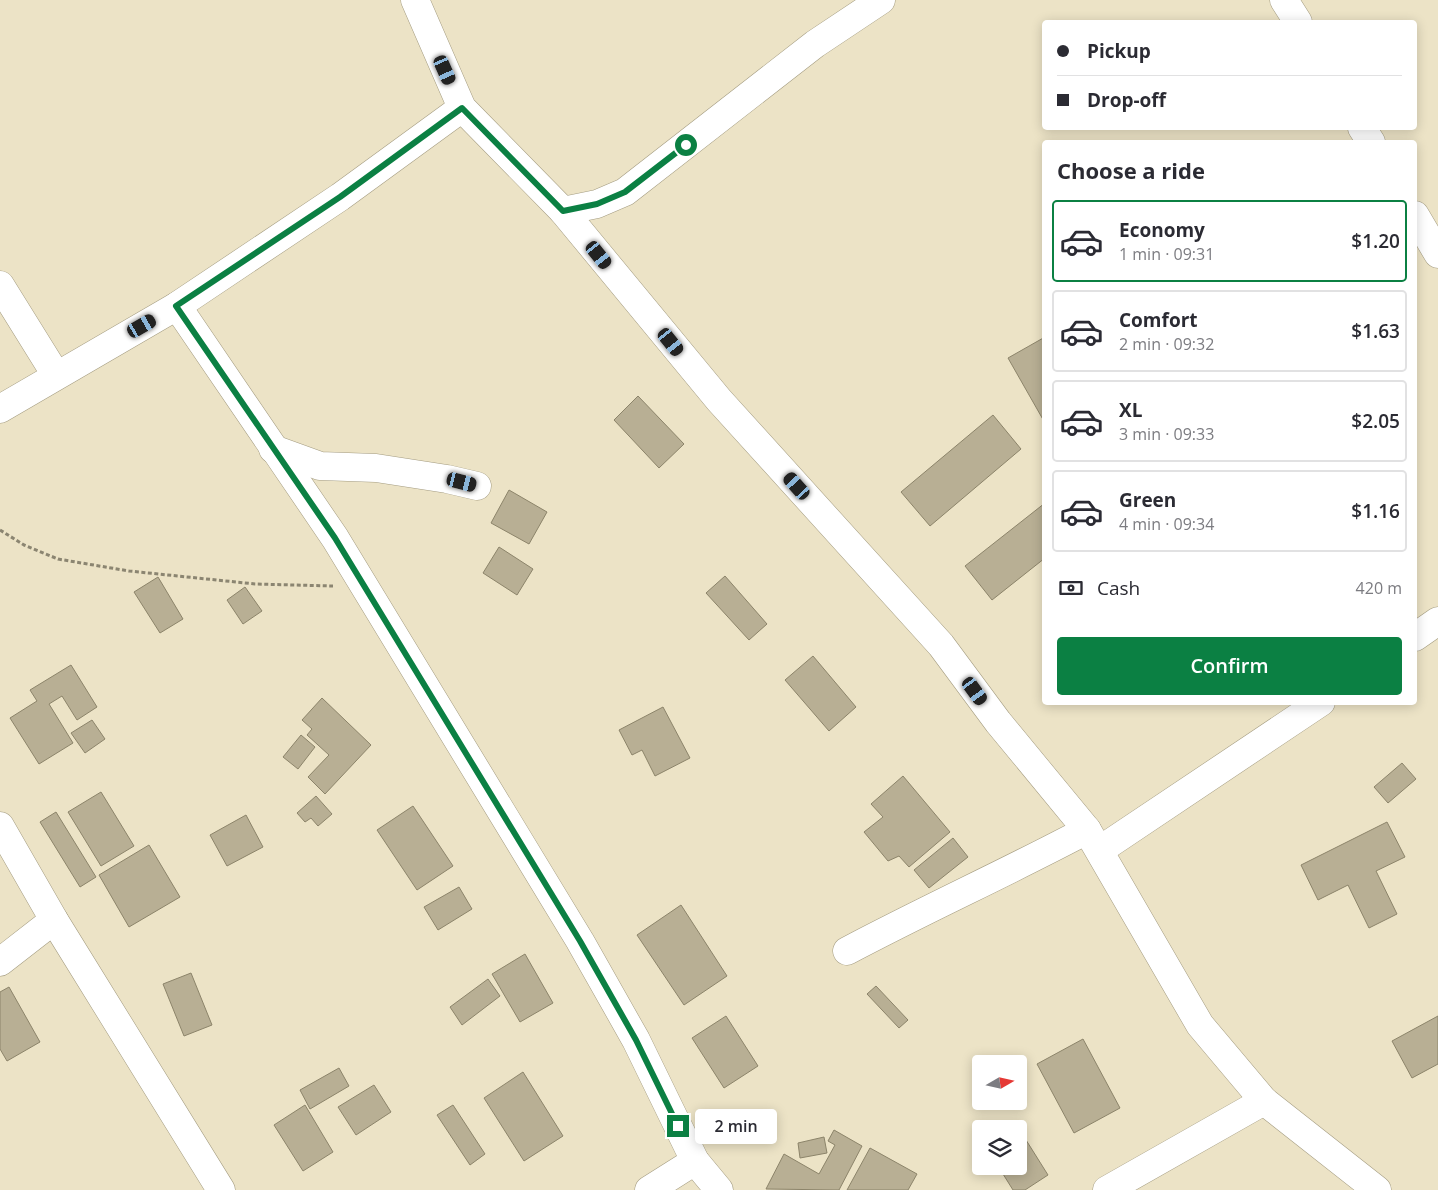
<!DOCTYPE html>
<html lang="en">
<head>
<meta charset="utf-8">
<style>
	:root { --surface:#fff; --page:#f2f2f3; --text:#2b2b33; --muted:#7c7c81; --line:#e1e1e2; --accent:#0b8043 }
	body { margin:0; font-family:"Open Sans",sans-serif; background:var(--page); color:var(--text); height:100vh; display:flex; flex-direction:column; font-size:19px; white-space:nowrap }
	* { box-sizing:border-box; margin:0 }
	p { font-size:16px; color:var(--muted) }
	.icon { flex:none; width:28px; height:28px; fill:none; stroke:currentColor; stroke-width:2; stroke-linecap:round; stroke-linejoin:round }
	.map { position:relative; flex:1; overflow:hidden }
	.drawer { position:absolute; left:1042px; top:140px; width:375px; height:565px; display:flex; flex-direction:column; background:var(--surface); border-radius:5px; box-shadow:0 2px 12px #0003 }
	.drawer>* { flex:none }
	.hud { position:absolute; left:1042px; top:20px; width:375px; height:110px; border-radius:5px; box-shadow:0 2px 12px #0003; display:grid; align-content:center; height:110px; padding:0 15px; background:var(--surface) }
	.needle { width:32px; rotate:81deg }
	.controls { position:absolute; left:972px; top:1055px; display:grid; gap:10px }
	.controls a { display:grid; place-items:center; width:55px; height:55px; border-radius:5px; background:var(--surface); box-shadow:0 2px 12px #0003; font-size:25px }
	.end { position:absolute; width:22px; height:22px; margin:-11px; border:6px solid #0b8043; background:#fff; box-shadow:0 0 0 2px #fff }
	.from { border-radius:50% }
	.bubble { position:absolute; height:35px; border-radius:5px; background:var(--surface); box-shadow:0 2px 12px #0003; font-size:16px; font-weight:600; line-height:35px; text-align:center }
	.car { position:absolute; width:15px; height:30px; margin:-15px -8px; border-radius:6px; box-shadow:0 0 4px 1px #0007; background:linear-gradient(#222 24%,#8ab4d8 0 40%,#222 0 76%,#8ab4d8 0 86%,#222 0) }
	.hud b { display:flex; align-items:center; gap:18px; height:48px; font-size:19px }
	.hud b+b { border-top:1px solid var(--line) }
	.hud i { width:12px; height:12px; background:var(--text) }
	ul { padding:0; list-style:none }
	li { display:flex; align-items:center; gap:15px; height:82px; margin:0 10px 8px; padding:0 5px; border:2px solid var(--line); border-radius:5px }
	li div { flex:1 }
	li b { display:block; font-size:19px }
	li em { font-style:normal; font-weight:600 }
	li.on { border-color:var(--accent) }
	li>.icon { width:45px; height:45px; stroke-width:1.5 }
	h2 { padding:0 15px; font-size:22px; line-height:60px }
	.pay { display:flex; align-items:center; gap:12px; height:55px; padding:0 15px; font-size:19px }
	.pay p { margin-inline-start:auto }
	.primary-button { display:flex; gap:10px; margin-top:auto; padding:10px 15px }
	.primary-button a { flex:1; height:58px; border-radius:5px; background:var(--accent); color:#fff; font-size:20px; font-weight:600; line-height:58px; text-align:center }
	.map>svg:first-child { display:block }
</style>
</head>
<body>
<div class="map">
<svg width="1438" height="1190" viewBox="0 0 1438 1190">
	<rect width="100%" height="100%" fill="#ece3c6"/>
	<!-- building -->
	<g fill="#b8af94" stroke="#8c846a">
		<polygon points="1045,337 1045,423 1008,358"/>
		<polygon points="638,396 684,444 659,468 614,420"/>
		<polygon points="993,415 1021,449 930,526 901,492"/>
		<polygon points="509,490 547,512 529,544 491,523"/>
		<polygon points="1045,503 1045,558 992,600 965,566"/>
		<polygon points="499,547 533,569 517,595 483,573"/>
		<polygon points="725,576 767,624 749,640 706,593"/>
		<polygon points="158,577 183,619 160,633 134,592"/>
		<polygon points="245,587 262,611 243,624 227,600"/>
		<polygon points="813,656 856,707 829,731 785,680"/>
		<polygon points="71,665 97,707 77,720 62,696 49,704 73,743 39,764 10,718 37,701 30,690"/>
		<polygon points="322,698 371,745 325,794 308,777 329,755 307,735 312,729 302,720"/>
		<polygon points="663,707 690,758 655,776 642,750 632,755 619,730"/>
		<polygon points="92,720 105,739 85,753 71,733"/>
		<polygon points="301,735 315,747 298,769 283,757"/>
		<polygon points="1402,763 1416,779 1388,803 1374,787"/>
		<polygon points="903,776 950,832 909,867 899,856 888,861 864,832 883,817 871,804"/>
		<polygon points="101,792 134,846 101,866 68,812"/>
		<polygon points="316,796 332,814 318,826 311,818 305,822 297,813"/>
		<polygon points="413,806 453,866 417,890 377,830"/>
		<polygon points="56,812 96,877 80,887 40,822"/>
		<polygon points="246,815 263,847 227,866 210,835"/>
		<polygon points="1387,822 1405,857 1376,871 1397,914 1369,928 1348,885 1318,900 1301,865"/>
		<polygon points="953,838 968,857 929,888 914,870"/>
		<polygon points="149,845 180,897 129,927 99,875"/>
		<polygon points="459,887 472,909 438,930 424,907"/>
		<polygon points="681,905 727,976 684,1005 637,935"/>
		<polygon points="525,954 553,1003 520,1022 492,974"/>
		<polygon points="191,973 212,1025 184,1036 163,984"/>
		<polygon points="488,979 500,996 462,1025 450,1007"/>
		<polygon points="876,986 908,1020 899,1028 867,994"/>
		<polygon points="9,987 40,1042 7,1061 0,1049 0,992"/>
		<polygon points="726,1016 758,1066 724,1088 692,1038"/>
		<polygon points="1438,1016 1438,1064 1412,1078 1392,1041"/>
		<polygon points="1083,1039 1120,1108 1074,1133 1037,1064"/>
		<polygon points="339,1068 349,1086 310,1109 300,1090"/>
		<polygon points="523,1072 563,1136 524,1161 484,1098"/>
		<polygon points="374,1085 391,1112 356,1135 338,1107"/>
		<polygon points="305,1105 333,1152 303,1171 274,1125"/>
		<polygon points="453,1105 485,1154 470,1165 437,1115"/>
		<polygon points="834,1130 862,1146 839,1190 766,1189 784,1154 819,1174 835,1145 828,1141"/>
		<polygon points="1021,1132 1048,1175 1025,1190 1013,1190 998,1166 1019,1166"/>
		<polygon points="824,1137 827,1153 800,1158 798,1143"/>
		<polygon points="870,1148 917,1174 908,1190 847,1190"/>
	</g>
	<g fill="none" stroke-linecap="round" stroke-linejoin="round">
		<defs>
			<g id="minor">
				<polyline points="415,0 462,108 563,211 719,400 941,645 998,722 1087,830 1200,1025 1264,1101 1377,1190"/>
				<polyline points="1284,0 1298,22"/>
				<polyline points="1362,128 1371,142"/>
				<polyline points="563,211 597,204 625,192 815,44 881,0"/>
				<polyline points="1415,215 1438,254"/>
				<polyline points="0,285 56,375"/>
				<polyline points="177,306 335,538 580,941 636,1040 695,1161 719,1190"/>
				<polyline points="0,409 177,306 340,197 462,108"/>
				<polyline points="273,449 320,466 376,468 447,479 477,486"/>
				<polyline points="1415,637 1438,621"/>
				<polyline points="1100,850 1321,702"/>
				<path d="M847,951C926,909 1008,872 1087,830"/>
				<polyline points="0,962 54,920"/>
				<polyline points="649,1190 695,1161"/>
				<polyline points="1107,1190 1264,1101"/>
			</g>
			<polyline id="tertiary" points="0,826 54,920 221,1190"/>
		</defs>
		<!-- minor casing -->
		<use href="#minor" stroke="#a49c81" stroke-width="29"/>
		<!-- tertiary casing -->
		<use href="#tertiary" stroke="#a49c81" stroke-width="29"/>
		<!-- path -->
		<polyline stroke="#8b8571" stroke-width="3" stroke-dasharray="4 2.5" stroke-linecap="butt" points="0,530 24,545 58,559 129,571 255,584 333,586"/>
		<!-- minor -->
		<use href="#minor" stroke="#fff" stroke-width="28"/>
		<!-- tertiary -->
		<use href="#tertiary" stroke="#fff" stroke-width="28"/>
	</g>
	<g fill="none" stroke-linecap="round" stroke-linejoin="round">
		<!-- route -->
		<polyline stroke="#0b8043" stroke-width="6" points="678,1126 636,1040 580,941 335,538 176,306 340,197 462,108 563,211 597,204 625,192 686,145"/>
	</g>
</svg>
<div class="controls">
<a><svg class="needle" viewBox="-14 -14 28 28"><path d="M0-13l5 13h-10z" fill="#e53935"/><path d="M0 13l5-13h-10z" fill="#7c7c81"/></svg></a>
<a><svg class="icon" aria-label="layers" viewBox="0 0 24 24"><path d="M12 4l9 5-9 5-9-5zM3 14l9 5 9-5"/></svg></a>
</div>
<i class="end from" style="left:686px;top:145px"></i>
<i class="end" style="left:678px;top:1126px"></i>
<div class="bubble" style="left:695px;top:1109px;width:82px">2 min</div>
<i class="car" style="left:445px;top:70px;rotate:156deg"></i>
<i class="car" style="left:599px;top:255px;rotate:141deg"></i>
<i class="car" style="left:142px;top:326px;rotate:60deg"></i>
<i class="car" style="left:671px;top:342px;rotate:141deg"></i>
<i class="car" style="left:462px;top:482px;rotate:104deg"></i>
<i class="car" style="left:797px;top:486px;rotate:318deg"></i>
<i class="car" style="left:975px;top:691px;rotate:144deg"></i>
<div class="hud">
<b><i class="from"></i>Pickup</b>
<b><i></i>Drop-off</b>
</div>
<section class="drawer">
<h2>Choose a ride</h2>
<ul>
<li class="on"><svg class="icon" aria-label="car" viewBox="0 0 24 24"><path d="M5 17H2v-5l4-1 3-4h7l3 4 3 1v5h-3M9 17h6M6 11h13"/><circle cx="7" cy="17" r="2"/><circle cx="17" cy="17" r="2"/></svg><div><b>Economy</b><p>1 min · 09:31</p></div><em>$1.20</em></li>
<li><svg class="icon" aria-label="car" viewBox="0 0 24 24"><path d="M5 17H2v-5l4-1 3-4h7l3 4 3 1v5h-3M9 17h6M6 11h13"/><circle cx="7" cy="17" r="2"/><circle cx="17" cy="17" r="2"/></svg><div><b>Comfort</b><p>2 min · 09:32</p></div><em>$1.63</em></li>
<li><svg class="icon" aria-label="car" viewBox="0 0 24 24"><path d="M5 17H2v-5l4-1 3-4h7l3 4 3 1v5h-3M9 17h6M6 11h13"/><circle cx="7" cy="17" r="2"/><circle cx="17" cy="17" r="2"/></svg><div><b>XL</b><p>3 min · 09:33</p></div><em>$2.05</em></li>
<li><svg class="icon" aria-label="car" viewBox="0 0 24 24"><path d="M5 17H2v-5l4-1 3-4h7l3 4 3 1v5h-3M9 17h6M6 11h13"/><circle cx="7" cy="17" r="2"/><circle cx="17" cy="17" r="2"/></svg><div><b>Green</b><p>4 min · 09:34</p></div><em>$1.16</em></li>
</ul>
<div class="pay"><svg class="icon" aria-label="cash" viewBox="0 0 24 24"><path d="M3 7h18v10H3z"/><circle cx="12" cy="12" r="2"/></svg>Cash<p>420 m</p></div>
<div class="primary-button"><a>Confirm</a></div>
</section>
</div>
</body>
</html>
